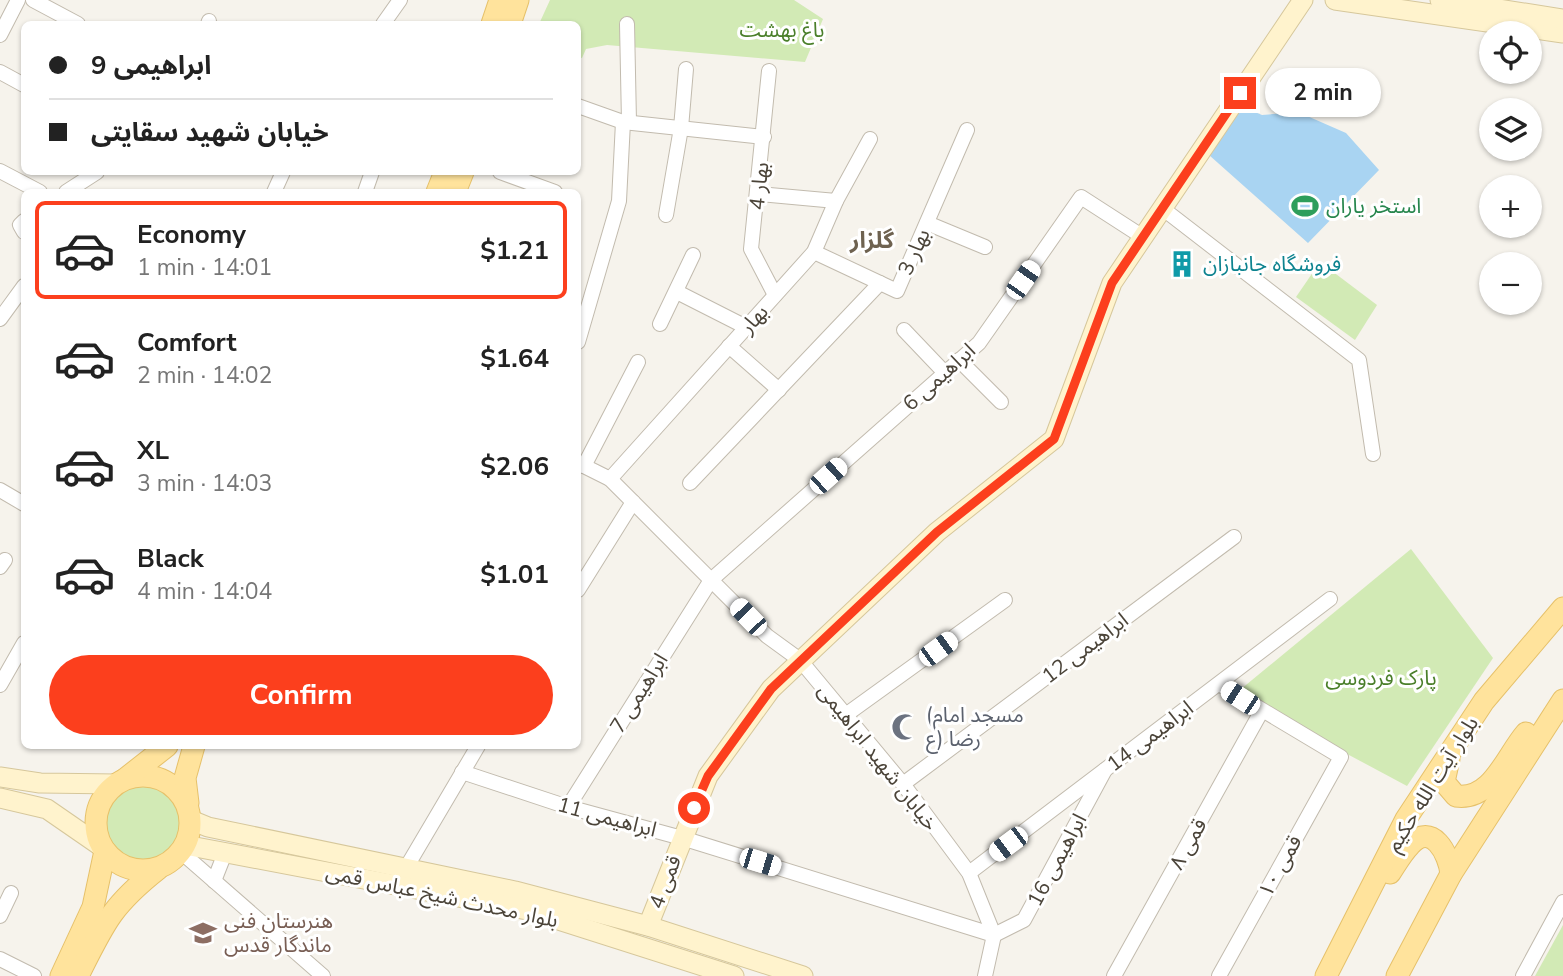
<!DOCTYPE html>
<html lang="en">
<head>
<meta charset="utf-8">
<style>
	:root { --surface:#fff; --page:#f6f6f6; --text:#222; --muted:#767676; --line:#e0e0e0; --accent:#fc3f1d }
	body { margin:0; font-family:"Nunito Sans","Noto Sans Arabic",sans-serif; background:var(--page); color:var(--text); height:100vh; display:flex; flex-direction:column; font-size:26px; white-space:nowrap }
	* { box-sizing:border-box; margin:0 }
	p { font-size:23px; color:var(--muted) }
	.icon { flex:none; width:38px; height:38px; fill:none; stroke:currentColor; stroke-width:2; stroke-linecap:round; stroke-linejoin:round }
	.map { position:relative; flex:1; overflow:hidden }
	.sheet { position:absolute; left:21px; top:189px; width:560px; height:560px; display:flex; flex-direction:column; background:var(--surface); border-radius:10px; box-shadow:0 2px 5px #0004 }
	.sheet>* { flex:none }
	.top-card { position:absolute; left:21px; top:21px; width:560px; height:154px; border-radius:10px; box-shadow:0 2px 5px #0004; display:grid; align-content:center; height:154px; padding:0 28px; background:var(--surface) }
	.fabs { position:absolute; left:1479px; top:21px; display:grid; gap:14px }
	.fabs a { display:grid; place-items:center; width:63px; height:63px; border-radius:50%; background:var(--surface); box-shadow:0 2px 5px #0004; font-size:35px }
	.end { position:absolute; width:32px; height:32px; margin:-16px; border:9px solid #fc3f1d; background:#fff; box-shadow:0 0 0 4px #fff }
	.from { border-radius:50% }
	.bubble { position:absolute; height:49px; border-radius:24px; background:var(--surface); box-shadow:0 2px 5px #0004; font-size:23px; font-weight:700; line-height:49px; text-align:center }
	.car { position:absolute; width:21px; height:42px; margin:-21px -10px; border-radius:9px; box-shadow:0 0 5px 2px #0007; background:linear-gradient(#fff 24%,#345 0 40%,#fff 0 76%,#345 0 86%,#fff 0) }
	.top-card b { display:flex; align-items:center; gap:24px; height:66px; font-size:26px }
	.top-card b+b { border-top:2px solid var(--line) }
	.top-card i { width:18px; height:18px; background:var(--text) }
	ul { padding:12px 0 0; list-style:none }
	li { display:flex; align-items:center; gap:21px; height:98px; margin:0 14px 10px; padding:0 14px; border:4px solid transparent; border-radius:10px }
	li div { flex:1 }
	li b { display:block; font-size:26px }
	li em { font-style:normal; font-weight:700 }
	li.on { border-color:var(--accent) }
	li>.icon { width:63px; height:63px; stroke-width:1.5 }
	.cta { display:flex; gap:14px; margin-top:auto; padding:14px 28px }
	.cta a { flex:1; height:80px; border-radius:42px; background:var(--accent); color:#fff; font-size:28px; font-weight:700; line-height:80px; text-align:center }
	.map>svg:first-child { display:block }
</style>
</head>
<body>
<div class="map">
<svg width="1563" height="976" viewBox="0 0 1563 976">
	<rect width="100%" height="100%" fill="#f6f3ec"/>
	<!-- green -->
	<g fill="#d2eab5">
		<polygon points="550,0 794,0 823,19 805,62 607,45 586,49 582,58 578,57 578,24 539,24"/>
		<polygon points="1320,262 1377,305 1355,340 1296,297"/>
		<polygon points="1411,549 1493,658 1407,786 1235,694"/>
		<circle cx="144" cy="824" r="40"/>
		<polygon points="1563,925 1563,976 1535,976"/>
	</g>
	<!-- water -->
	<polygon fill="#a9d4f2" points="1241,106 1262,115 1298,112 1346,133 1379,170 1308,243 1209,155"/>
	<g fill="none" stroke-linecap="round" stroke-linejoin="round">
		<defs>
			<g id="street">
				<polyline points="33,0 78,24"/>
				<polyline points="208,24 209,21"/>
				<polyline points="383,24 400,0"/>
				<polyline points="627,24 629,122"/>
				<polyline points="0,35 18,0"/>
				<polyline points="769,71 751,249 775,295"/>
				<polyline points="0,72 24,85"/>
				<polyline points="578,106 623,122 764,137"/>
				<polyline points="0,171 40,192"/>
				<polyline points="500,172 555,192"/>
				<polyline points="66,192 97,172"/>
				<polyline points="274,192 283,172"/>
				<polyline points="365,192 372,172"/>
				<polyline points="759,194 836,201"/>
				<polyline points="1162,208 1359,360 1373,454"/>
				<polyline points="666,215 681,128 686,69"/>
				<polyline points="24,221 20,225 24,232"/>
				<polyline points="927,223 985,247"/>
				<polyline points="814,252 897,291 967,130"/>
				<polyline points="677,292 746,327"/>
				<polyline points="0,319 24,286"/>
				<polyline points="660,324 693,255"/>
				<polyline points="904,330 945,373"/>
				<polyline points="578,342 619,201 623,122"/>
				<polyline points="729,346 779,390"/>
				<polyline points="959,360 1001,402"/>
				<polyline points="578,463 610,479 767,636 800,660 903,784 969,873 994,935 985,976"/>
				<polyline points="584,466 638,362"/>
				<polyline points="610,479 814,252 836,201 870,139"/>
				<polyline points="690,483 880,283"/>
				<polyline points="0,490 24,504"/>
				<polyline points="0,567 5,560"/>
				<polyline points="578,590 633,502"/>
				<polyline points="1219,684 1341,757 1219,976"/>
				<polyline points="0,685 24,643"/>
				<polyline points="847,714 1005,600"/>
				<polyline points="462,772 568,807 682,838 994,935 1024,920 1105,770"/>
				<polyline points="903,784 1234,537"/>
				<polyline points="568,807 711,580 979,343 1081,197 1143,237"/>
				<polyline points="181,852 323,976"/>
				<polyline points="406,868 478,746"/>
				<polyline points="969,873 1330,599"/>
				<polyline points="214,881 225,853"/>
				<polyline points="0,916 11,893"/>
				<polyline points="0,959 34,976"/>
				<polyline points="1114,976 1261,712"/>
				<polyline points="1523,976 1563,902"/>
			</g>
			<g id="secondary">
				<polyline points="1335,0 1563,33"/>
				<polyline points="1440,0 1563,19"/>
				<polyline points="0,777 40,783 117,784"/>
				<polyline points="0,798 47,809 102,847"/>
				<polyline points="191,820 208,827 515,891 648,926 803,976"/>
				<polyline points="185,845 527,910 734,976"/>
				<polyline points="648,926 708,776 771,689 937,532 1054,439 1112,283 1303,0"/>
			</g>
			<g id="primary">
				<polyline points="492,24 500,0"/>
				<polyline points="510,24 518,0"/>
				<polyline points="437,192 445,172"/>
				<polyline points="455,192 463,172"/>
				<path d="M1449,759L1444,782L1456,796C1492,801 1506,756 1526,733"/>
				<circle cx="143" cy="823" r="47"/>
				<polyline points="125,779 167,746"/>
				<polyline points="188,803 185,778 194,746"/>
				<path d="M1390,873C1396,864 1402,853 1410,845C1432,821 1449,854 1451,874"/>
				<polyline points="61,976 93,907 105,851"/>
				<path d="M78,976C104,924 111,906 158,869"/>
				<polyline points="1326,976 1406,819 1484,701 1563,608"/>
				<polyline points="1397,976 1451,874 1563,700"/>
			</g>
		</defs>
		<!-- street casing -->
		<use href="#street" stroke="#c2bbae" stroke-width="16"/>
		<!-- secondary casing -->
		<use href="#secondary" stroke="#d6c79b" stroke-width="21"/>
		<!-- primary casing -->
		<use href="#primary" stroke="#e6c16a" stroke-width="23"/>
		<!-- street -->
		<use href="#street" stroke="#fff" stroke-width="14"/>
		<!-- secondary -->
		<use href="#secondary" stroke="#fff3cd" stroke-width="19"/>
		<!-- primary -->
		<use href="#primary" stroke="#ffe39c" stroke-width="21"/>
	</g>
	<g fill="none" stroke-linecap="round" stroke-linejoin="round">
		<!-- route -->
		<polyline stroke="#fc3f1d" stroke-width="9" points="694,808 708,776 771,689 937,532 1054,439 1112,283 1240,93"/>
	</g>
	<!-- icons -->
	<defs>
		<symbol id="stadium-bare" viewBox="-9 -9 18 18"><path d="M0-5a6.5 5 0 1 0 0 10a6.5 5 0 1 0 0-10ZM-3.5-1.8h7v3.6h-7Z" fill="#2e9e5b" stroke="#fff" stroke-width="2.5" paint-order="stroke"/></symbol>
		<symbol id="building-bare" viewBox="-9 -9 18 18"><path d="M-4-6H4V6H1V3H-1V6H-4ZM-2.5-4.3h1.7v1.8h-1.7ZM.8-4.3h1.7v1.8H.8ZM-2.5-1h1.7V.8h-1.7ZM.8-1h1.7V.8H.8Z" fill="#0f9aa8" stroke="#fff" stroke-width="2.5" paint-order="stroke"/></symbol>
		<symbol id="mosque-bare" viewBox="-9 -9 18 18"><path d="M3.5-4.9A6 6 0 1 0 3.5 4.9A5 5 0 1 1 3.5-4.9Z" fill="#6b7280" stroke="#fff" stroke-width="2.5" paint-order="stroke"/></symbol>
		<symbol id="school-bare" viewBox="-9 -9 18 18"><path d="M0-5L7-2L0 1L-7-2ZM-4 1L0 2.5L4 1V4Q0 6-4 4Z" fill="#8d6e63" stroke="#fff" stroke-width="2.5" paint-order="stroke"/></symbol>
	</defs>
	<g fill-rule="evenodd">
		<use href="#stadium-bare" x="1286" y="187" width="38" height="38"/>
		<use href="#building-bare" x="1163" y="245" width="38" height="38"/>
		<use href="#mosque-bare" x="886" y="708" width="38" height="38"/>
		<use href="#school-bare" x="184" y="914" width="38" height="38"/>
	</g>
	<g text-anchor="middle" stroke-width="6" stroke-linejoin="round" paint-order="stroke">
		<!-- park labels -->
		<g font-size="21" fill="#4a7f2a" stroke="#fff">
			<text x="782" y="37">باغ بهشت</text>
			<text x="1381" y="685">پارک فردوسی</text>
		</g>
		<!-- street labels -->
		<g font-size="21" fill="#4b4439" stroke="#fff">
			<text transform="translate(759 186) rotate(-84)" y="7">بهار 4</text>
			<text transform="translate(914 252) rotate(-66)" y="7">بهار 3</text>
			<text transform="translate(754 319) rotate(-48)" y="7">بهار</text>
			<text transform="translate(939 377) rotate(-42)" y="7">ابراهیمی 6</text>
			<text transform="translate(1085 648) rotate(-37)" y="7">ابراهیمی 12</text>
			<text transform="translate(639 693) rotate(-58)" y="7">ابراهیمی 7</text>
			<text transform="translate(1150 736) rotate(-37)" y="7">ابراهیمی 14</text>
			<text transform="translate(878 757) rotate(52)" y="7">خیابان شهید ابراهیمی</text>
			<text transform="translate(1432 784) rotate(-58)" y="7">بلوار آیت الله حکیم</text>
			<text transform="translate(607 817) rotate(15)" y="7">ابراهیمی 11</text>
			<text transform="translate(1188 844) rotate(-61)" y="7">قمی ۸</text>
			<text transform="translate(1057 860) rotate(-62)" y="7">ابراهیمی 16</text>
			<text transform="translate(1280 866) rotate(-61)" y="7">قمی ۱۰</text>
			<text transform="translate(665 882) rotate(-69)" y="7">قمی 4</text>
			<text transform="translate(442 896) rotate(12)" y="7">بلوار محدث شیخ عباس قمی</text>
		</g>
		<!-- leisure labels -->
		<g font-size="21" fill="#27864d" stroke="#fff" text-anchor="start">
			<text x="1326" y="213">استخر یاران</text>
		</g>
		<!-- culture labels -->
		<g font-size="21" fill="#0d838f" stroke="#fff" text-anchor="start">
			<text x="1203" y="271">فروشگاه جانبازان</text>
		</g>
		<!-- worship labels -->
		<g font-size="21" fill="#5b616d" stroke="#fff" text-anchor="start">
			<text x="926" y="722">(مسجد امام<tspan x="926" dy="24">رضا (ع</tspan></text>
		</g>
		<!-- education labels -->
		<g font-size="21" fill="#785e54" stroke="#fff" text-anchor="start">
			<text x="224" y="928">هنرستان فنی<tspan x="224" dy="24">ماندگار قدس</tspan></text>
		</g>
		<!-- neighbourhood labels -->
		<g font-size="23" font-weight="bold" fill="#6e6250" stroke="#fff">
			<text x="872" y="248">گلزار</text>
		</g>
	</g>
</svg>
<div class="fabs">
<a><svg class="icon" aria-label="locate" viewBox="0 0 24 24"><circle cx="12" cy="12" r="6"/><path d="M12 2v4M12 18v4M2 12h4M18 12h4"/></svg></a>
<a><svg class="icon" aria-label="layers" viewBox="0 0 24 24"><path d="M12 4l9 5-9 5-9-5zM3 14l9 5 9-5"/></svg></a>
<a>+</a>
<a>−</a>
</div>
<i class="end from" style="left:694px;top:808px"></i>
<i class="end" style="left:1240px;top:93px"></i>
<div class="bubble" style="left:1265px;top:68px;width:116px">2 min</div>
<i class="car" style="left:1023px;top:280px;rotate:35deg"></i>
<i class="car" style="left:828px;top:476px;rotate:48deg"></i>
<i class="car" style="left:748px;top:617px;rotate:316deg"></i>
<i class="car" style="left:938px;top:649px;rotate:54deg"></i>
<i class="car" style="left:1240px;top:698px;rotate:303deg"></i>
<i class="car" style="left:1008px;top:844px;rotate:233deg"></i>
<i class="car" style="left:760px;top:862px;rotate:107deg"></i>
<div class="top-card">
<b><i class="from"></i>ابراهیمی 9</b>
<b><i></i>خیابان شهید سقایتی</b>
</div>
<section class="sheet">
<ul>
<li class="on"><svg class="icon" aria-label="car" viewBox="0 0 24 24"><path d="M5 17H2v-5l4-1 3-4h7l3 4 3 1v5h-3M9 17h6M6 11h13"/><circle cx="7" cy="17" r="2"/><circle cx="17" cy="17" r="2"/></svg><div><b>Economy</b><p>1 min · 14:01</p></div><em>$1.21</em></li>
<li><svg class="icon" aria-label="car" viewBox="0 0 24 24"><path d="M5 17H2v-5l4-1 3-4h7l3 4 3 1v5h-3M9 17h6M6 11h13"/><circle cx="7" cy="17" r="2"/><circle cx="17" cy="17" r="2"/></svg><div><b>Comfort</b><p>2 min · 14:02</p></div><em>$1.64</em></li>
<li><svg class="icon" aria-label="car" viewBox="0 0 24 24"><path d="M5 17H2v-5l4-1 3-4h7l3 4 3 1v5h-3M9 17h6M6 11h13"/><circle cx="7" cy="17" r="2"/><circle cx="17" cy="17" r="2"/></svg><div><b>XL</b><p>3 min · 14:03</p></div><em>$2.06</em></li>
<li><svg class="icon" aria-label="car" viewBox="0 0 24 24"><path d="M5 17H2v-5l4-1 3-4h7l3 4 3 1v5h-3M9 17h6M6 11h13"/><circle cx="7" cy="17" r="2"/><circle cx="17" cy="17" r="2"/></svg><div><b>Black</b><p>4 min · 14:04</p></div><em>$1.01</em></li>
</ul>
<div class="cta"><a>Confirm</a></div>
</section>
</div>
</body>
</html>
